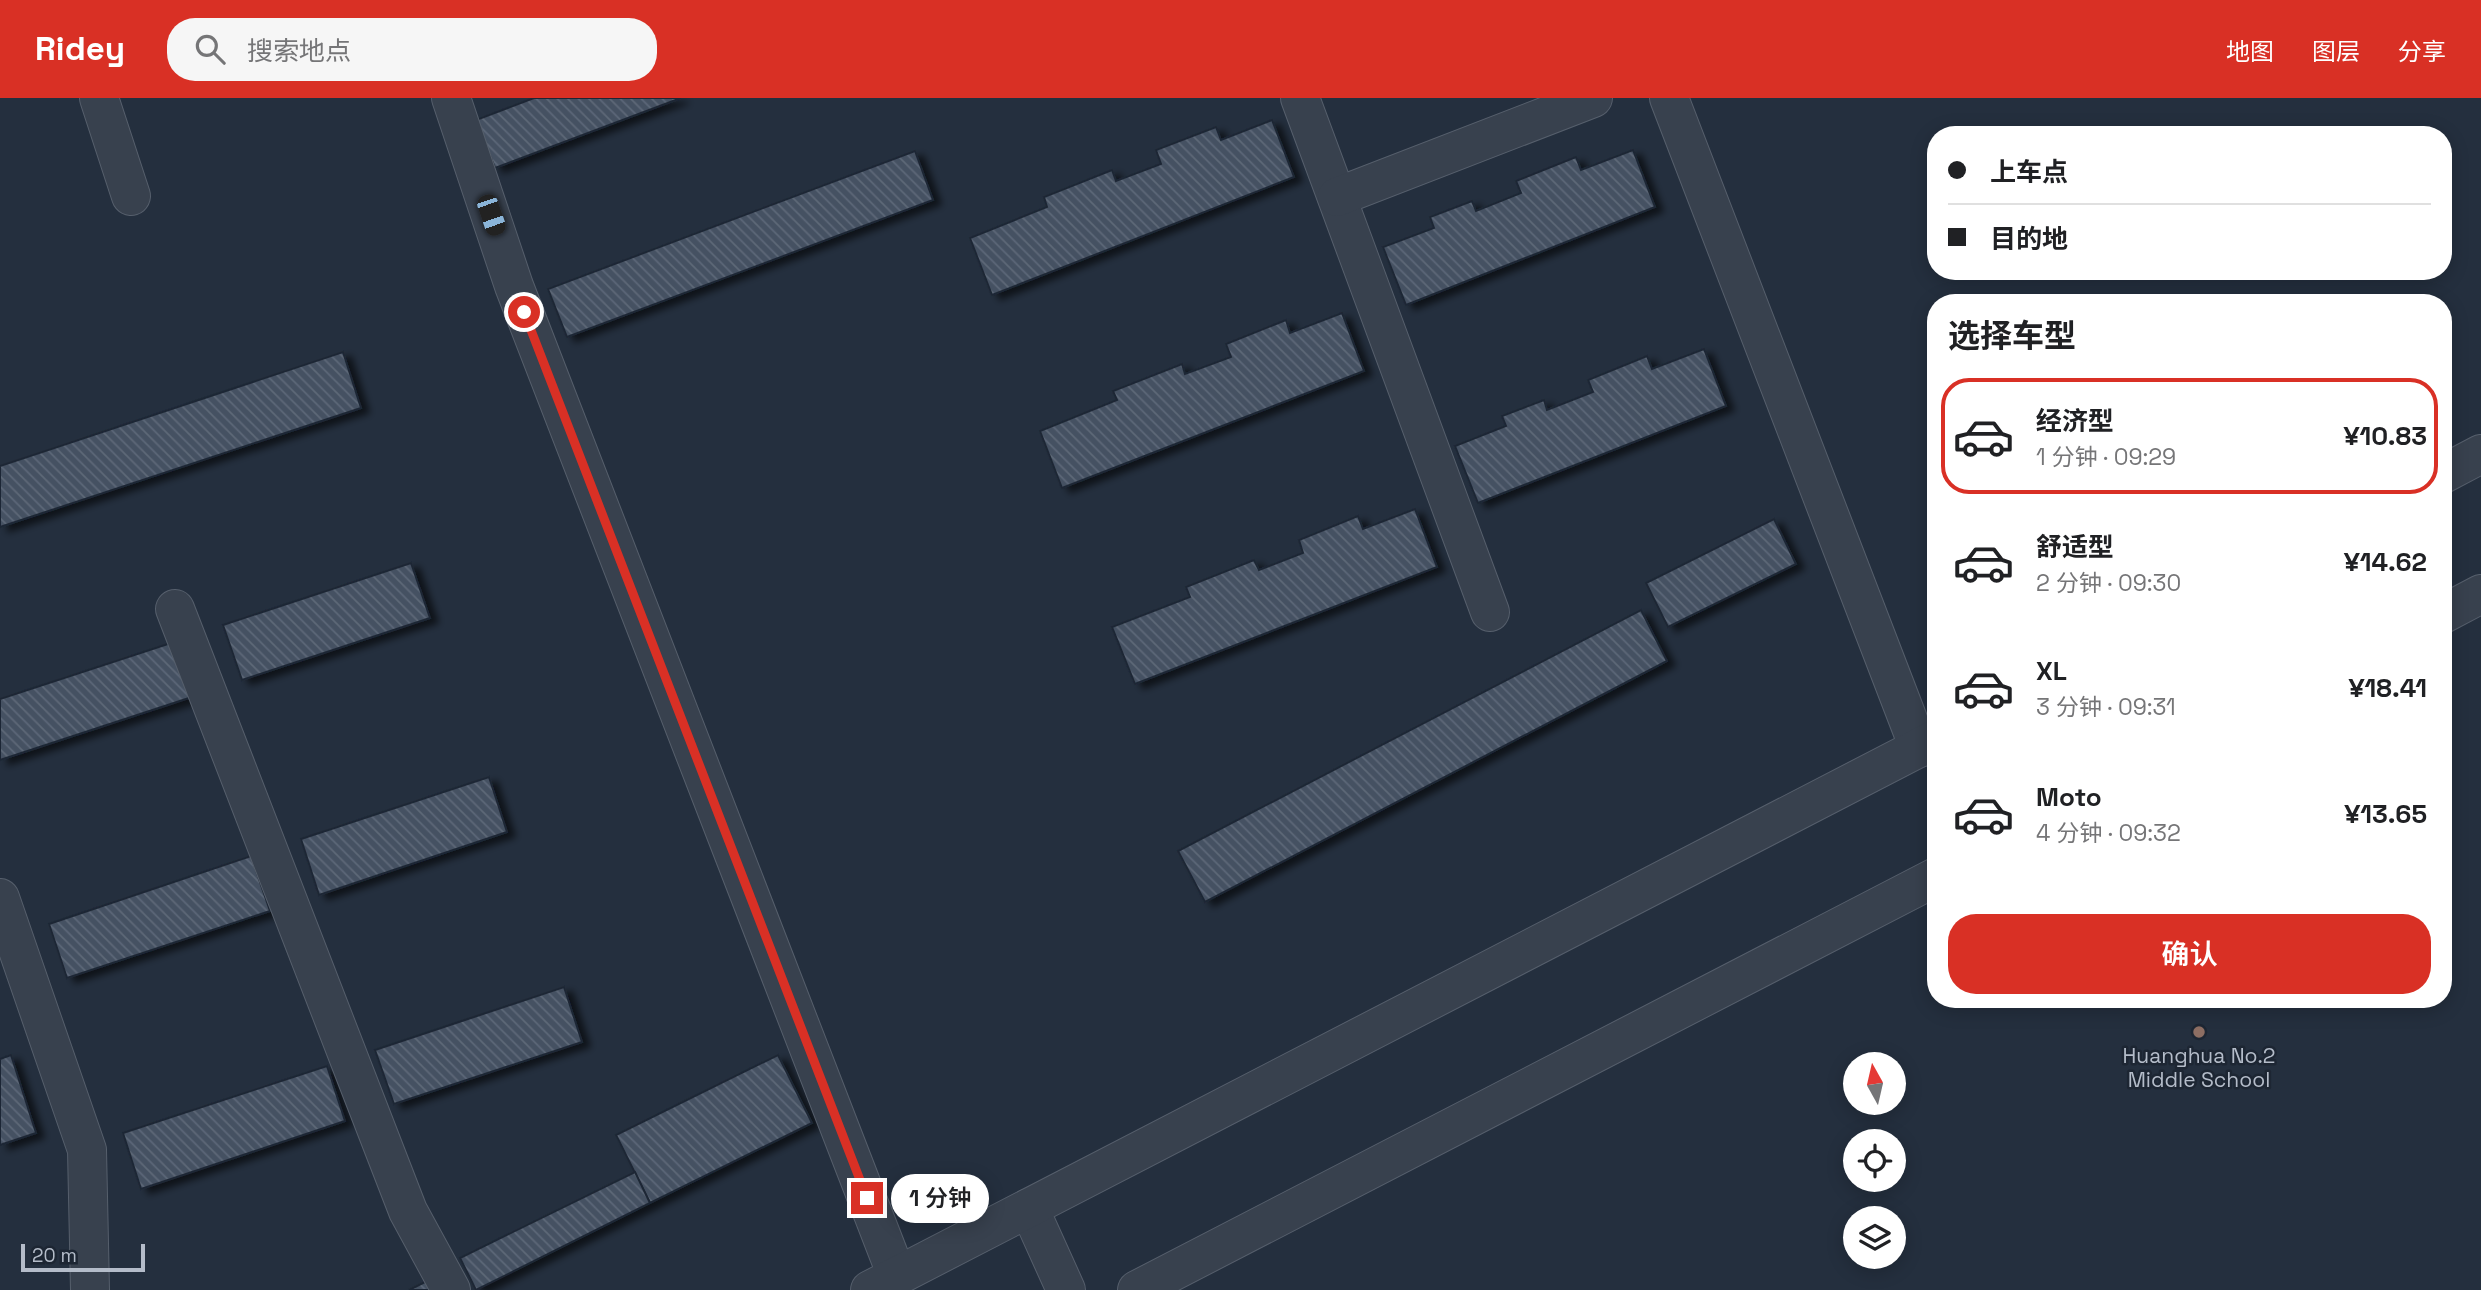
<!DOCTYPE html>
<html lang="zh">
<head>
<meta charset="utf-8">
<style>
	:root { --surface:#fff; --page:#f6f6f6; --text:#202124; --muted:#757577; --line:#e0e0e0; --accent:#d93025 }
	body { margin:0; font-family:"Space Grotesk","Noto Sans SC",sans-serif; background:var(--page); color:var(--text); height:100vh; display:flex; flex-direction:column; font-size:26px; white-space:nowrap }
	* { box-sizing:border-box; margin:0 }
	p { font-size:23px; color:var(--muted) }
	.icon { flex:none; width:38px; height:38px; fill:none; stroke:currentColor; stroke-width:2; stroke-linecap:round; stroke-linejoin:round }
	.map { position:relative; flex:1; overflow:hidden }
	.sheet { position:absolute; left:1927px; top:196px; width:525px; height:714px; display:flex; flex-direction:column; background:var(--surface); border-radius:28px; box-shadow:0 4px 18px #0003 }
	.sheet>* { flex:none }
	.top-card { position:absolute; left:1927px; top:28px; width:525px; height:154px; border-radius:28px; box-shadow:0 4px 18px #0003; display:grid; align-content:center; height:154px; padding:0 21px; background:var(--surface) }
	.needle { width:46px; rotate:352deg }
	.tools { position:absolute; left:1843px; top:954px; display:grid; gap:14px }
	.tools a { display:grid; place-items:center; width:63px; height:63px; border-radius:50%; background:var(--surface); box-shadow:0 4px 18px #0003; font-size:35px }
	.scale { position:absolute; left:21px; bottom:18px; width:124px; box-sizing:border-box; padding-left:7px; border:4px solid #b4bcc9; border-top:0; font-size:19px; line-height:24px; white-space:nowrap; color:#b4bcc9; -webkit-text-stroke:5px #1d2633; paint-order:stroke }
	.end { position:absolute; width:32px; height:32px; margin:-16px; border:9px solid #d93025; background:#fff; box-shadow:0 0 0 4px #fff }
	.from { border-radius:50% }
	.bubble { position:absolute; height:49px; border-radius:24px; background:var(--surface); box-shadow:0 4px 18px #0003; font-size:23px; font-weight:600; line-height:49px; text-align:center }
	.car { position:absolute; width:21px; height:42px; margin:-21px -10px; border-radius:9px; box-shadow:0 0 5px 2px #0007; background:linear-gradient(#222 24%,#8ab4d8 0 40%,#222 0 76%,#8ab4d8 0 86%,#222 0) }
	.top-card b { display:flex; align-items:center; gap:24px; height:66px; font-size:26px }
	.top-card b+b { border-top:2px solid var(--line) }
	.top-card i { width:18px; height:18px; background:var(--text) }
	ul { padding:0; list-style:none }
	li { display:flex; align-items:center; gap:21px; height:116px; margin:0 14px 10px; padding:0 7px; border:4px solid transparent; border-radius:28px }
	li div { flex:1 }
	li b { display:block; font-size:26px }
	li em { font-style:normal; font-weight:600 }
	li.on { border-color:var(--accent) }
	li>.icon { width:63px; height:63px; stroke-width:1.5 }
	h2 { padding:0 21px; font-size:32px; line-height:84px }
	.action { display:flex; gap:14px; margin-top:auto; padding:14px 21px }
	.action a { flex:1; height:80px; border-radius:28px; background:var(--accent); color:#fff; font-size:28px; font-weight:600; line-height:80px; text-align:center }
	header { display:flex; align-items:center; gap:42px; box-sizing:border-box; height:98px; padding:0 35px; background:var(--accent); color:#fff }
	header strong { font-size:33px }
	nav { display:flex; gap:38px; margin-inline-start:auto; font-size:24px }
	.search { width:490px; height:63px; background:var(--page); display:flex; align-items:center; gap:18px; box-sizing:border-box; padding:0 24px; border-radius:28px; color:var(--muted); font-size:26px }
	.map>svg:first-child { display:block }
</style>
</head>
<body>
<header>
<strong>Ridey</strong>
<div class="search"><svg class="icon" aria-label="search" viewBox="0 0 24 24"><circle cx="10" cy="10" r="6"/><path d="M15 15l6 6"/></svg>搜索地点</div>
<nav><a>地图</a><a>图层</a><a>分享</a></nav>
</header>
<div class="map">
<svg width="2481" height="1192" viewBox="0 0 2481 1192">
	<defs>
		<pattern id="building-back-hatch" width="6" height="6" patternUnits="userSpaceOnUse" patternTransform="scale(1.75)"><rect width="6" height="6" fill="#455162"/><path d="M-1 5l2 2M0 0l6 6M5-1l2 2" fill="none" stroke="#5d6877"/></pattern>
		<filter id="shadow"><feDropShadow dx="8" dy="4.5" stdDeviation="3.5" flood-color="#0009"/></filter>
	</defs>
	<rect width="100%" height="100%" fill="#242f3e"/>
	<!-- building -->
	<g fill="url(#building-back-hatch)" stroke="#1f2835" stroke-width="2" filter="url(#shadow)">
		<polygon points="534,0 681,0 495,70 476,22"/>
		<polygon points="1272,22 1294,79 992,197 970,140 1047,109 1044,99 1112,72 1116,83 1161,66 1156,52 1216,29 1221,42"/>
		<polygon points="1633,52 1655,109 1406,207 1383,149 1434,130 1430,119 1472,103 1476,113 1521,95 1516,83 1576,59 1581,72"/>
		<polygon points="915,53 933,102 567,239 548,191"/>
		<polygon points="1342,215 1364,273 1062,390 1040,333 1117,302 1113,293 1182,266 1185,276 1231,259 1226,246 1286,222 1290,235"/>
		<polygon points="1704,251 1726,308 1478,405 1455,348 1506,328 1502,318 1544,302 1547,312 1593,294 1588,282 1647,258 1652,271"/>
		<polygon points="343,254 361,310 0,429 0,368"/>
		<polygon points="1415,411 1437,469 1135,586 1112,529 1190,499 1186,489 1254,462 1259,472 1303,455 1299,442 1358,418 1363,431"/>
		<polygon points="1774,421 1796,466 1668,529 1646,485"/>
		<polygon points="411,465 430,520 242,582 223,527"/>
		<polygon points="1641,512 1667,563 1205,804 1178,753"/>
		<polygon points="174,544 192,599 0,662 0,601"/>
		<polygon points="489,679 507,734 319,797 301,741"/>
		<polygon points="251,758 270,813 67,880 49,826"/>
		<polygon points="564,889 582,944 394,1006 375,952"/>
		<polygon points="11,957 36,1035 0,1047 0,961"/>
		<polygon points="778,957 812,1025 650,1105 616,1037"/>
		<polygon points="327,968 345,1023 141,1091 123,1035"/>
		<polygon points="635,1074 650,1105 476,1192 460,1160"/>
		<polygon points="429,1182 433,1192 409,1192"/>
	</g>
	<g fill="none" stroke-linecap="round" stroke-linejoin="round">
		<defs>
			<g id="minor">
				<polyline points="99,0 131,98"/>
				<polyline points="451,0 514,188 897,1178"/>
				<polyline points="1300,0 1490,514"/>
				<polyline points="1669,0 1919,650"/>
				<polyline points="1337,99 1593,0"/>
				<polyline points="2443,376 2481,356"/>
				<polyline points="175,511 408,1113 451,1192"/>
				<polyline points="2443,516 2481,496"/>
				<polyline points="0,800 87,1052 90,1192"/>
				<polyline points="1029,1110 1066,1192"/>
				<polyline points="870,1192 1936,641"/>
				<polyline points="1137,1192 1936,779"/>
			</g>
		</defs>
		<!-- minor casing -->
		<use href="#minor" stroke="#565f6c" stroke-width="40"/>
		<!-- minor -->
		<use href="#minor" stroke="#38414e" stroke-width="38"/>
	</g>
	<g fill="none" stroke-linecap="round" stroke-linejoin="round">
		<!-- route -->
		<polyline stroke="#d93025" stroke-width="9" points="524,214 867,1100"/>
	</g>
	<!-- markers -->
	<circle fill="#8d6e63" stroke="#1d2633" stroke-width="2.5" cx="2199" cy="934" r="7"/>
	<g text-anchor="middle" stroke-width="5" stroke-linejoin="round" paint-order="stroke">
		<!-- poi labels -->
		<g font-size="21" fill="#b4bcc9" stroke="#1d2633">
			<text x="2199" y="965">Huanghua No.2<tspan x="2199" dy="24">Middle School</tspan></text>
		</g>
	</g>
</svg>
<div class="tools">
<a><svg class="needle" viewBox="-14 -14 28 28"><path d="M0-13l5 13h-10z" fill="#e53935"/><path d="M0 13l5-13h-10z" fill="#757577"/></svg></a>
<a><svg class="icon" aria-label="locate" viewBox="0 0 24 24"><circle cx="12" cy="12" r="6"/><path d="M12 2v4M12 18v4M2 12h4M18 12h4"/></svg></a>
<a><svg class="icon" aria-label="layers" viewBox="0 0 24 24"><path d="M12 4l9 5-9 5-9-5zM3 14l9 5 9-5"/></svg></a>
</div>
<div class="scale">20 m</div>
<i class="end from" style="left:524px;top:214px"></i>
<i class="end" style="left:867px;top:1100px"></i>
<div class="bubble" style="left:891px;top:1076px;width:98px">1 分钟</div>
<i class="car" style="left:491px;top:117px;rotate:161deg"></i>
<div class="top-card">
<b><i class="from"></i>上车点</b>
<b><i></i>目的地</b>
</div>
<section class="sheet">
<h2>选择车型</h2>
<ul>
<li class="on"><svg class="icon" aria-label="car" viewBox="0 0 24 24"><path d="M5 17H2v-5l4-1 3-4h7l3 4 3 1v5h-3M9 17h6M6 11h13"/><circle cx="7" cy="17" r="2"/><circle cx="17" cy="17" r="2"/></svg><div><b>经济型</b><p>1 分钟 · 09:29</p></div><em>¥10.83</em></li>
<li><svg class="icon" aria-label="car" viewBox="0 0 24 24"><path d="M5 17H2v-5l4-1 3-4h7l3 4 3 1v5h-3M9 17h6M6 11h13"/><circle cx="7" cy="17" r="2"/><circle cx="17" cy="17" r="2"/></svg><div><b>舒适型</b><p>2 分钟 · 09:30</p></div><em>¥14.62</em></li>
<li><svg class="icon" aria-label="car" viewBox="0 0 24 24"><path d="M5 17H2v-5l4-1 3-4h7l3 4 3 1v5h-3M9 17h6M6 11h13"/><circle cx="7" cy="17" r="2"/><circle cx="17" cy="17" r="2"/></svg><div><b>XL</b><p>3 分钟 · 09:31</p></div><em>¥18.41</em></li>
<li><svg class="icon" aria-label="car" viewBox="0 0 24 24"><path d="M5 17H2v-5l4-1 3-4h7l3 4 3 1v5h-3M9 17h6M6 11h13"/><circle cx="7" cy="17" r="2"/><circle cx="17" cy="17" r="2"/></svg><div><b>Moto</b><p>4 分钟 · 09:32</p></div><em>¥13.65</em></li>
</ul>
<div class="action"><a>确认</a></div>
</section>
</div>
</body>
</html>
